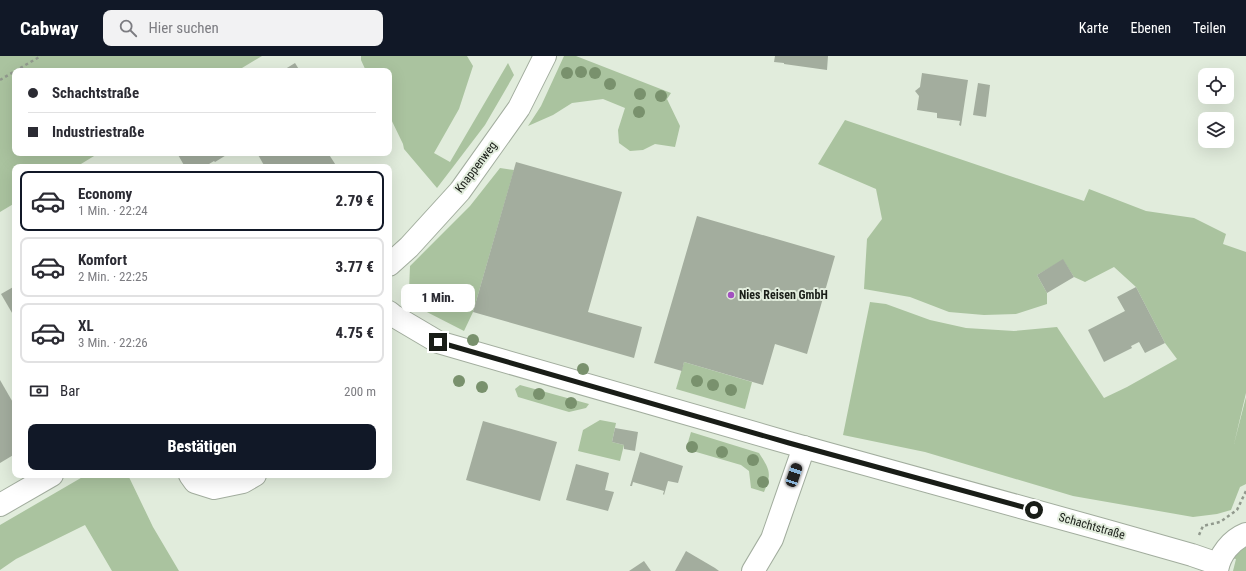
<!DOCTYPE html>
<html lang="de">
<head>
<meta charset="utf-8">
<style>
	:root { --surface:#fff; --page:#f2f2f3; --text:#2b2b33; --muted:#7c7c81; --line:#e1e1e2; --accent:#111827 }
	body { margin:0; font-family:"Roboto Condensed",sans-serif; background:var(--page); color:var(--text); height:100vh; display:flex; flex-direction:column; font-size:15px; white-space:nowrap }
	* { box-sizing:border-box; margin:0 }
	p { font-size:13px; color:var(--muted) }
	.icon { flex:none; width:22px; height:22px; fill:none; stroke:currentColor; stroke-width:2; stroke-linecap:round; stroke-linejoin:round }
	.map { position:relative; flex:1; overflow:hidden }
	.side { position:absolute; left:12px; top:108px; width:380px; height:314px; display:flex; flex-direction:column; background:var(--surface); border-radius:8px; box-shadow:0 4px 16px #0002 }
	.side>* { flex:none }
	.banner { position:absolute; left:12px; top:12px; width:380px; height:88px; border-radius:8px; box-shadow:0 4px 16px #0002; display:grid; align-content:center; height:88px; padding:0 16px; background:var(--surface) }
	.fabs { position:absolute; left:1198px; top:12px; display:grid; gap:8px }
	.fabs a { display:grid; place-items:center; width:36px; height:36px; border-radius:8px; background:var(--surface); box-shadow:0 4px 16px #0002; font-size:20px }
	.end { position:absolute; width:18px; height:18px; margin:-9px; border:5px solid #191d17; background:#fff; box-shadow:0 0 0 2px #fff }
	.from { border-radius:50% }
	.bubble { position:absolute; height:28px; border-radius:8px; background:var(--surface); box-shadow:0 4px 16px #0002; font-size:13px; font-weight:800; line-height:28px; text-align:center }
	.car { position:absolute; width:12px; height:24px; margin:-12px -6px; border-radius:5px; box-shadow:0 0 3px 1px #0007; background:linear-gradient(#222 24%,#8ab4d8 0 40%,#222 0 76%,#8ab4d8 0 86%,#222 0) }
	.banner b { display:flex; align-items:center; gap:14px; height:38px; font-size:15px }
	.banner b+b { border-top:1px solid var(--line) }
	.banner i { width:10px; height:10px; background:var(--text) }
	ul { padding:7px 0 0; list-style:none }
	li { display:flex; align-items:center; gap:12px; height:60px; margin:0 8px 6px; padding:0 8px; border:2px solid var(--line); border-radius:8px }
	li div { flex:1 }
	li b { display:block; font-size:15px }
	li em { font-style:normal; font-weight:800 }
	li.current { border-color:var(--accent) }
	li>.icon { width:36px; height:36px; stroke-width:1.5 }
	.pay { display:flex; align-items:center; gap:10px; height:44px; padding:0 16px; font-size:15px }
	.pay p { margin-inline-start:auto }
	.action { display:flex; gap:8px; margin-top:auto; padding:8px 16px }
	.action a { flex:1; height:46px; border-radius:8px; background:var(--accent); color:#fff; font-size:16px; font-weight:800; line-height:46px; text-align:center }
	header { display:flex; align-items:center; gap:24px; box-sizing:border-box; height:56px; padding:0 20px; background:var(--accent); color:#fff }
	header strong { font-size:19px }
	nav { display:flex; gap:22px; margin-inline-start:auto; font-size:14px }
	.search { width:280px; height:36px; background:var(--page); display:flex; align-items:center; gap:10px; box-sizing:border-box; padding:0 14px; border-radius:8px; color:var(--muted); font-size:15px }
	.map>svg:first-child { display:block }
</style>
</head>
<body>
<header>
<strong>Cabway</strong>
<div class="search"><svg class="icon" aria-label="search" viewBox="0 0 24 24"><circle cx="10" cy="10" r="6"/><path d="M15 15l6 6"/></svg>Hier suchen</div>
<nav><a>Karte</a><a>Ebenen</a><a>Teilen</a></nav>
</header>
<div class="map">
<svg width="1246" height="515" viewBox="0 0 1246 515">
	<rect width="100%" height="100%" fill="#e1ecdc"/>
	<!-- green -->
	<g fill="#aac39f">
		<polygon points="0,0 262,0 237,15 15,15 15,97 99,97 76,111 15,111 15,147 0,156"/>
		<polygon points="361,0 467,0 473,10 459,53 434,97 450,106 508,7 514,19 485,69 437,132 404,93 403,88 389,59 389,36 391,34 389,31 389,15 366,15 361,4"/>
		<polygon points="564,0 576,0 671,37 667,43 680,70 675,91 655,88 643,94 630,95 619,87 618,74 625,52 603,43 572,47 553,59 528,70 541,50"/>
		<polygon points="845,64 1084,145 1089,133 1146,155 1194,162 1226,178 1223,188 1246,196 1246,337 1234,388 1246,341 1246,428 1240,431 1231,454 1217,458 1193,461 1073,440 925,396 843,379 870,246 886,248 930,264 966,272 1014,275 1057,271 1104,342 1127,331 1177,303 1165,287 1136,231 1114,211 1085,226 1074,221 1063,204 1037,219 1047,237 1047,248 1016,258 984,259 949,256 910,241 864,233 867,183 882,163 876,133 818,108"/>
		<polygon points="500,112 514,114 473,256 464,275 419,252 409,234 410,210 470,150"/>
		<polygon points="684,306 752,326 745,353 676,333"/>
		<polygon points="520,329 589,348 586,352 569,356 518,341 515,333"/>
		<polygon points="600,364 616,367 612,386 624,389 620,405 578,395 583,374"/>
		<path d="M691,376L759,397C770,414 772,417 764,436L751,432L749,415L741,409L686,393Z"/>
		<polygon points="86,419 128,419 153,471 179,515 112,515 85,469 16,503 0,514 0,469"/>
		<polygon points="1246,489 1246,515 1233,515 1236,503 1232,502 1235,495"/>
	</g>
	<!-- building -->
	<g fill="#a3ad9e">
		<polygon points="775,0 828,0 827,14 784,8 784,7 774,6"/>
		<polygon points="295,7 300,15 282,15"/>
		<polygon points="922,17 968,24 961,70 959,69 960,65 937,62 937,57 917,54 919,40 915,35 920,31"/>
		<polygon points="978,27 990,29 986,61 973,59"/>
		<polygon points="177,97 227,97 228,98 215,106 214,105 204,111 185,111"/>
		<polygon points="257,97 328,97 337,111 265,111"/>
		<polygon points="516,106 622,136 588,256 642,271 634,302 473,256"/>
		<polygon points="697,160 835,200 807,298 775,288 763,329 684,306 682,315 654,307"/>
		<polygon points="1063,203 1074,221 1047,237 1037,219"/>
		<polygon points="15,230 15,262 1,238"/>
		<polygon points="1136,231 1165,287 1145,297 1139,286 1131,290 1132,292 1104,306 1088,274 1125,255 1117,241"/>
		<polygon points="0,324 15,350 15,398 0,407"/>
		<polygon points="483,365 557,386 540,445 466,424"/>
		<polygon points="615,372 638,376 635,395 624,393 624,389 612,386"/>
		<polygon points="640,396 683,410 678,427 668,425 664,439 663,438 664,435 633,426 632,430 630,430"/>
		<polygon points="576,408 609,417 605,434 614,436 608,455 566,444"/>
		<polygon points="686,495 715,512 719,515 675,515"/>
		<polygon points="644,505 651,515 629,515"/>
	</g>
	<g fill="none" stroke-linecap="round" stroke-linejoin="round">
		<defs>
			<g id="minor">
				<polyline points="389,209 409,191 460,135 519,52 545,0"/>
				<polyline points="389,256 394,260 438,286 789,387 1111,476 1192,499 1218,508"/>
				<polyline points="190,419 195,426 214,432 243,426 255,419"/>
				<polyline points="0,449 52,419"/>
				<polyline points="753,515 772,483 804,391"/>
				<path d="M1217,515C1219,499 1231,484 1246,478"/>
			</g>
		</defs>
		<!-- minor casing -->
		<use href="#minor" stroke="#a2ad9e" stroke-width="24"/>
		<!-- path -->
		<g stroke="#91998d" stroke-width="2.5" stroke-dasharray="3 3" stroke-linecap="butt">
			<polyline points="15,15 41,0"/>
			<polyline points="0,24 15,15"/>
			<polyline points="1199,479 1203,470 1220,466 1237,454 1246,435"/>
		</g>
		<!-- minor -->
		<use href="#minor" stroke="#fff" stroke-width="22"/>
	</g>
	<!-- trees -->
	<g fill="#79916d">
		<circle cx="581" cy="16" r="6"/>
		<circle cx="567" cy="17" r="6"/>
		<circle cx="595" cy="17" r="6"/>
		<circle cx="610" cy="28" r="6"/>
		<circle cx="640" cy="38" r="6"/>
		<circle cx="661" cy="40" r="6"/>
		<circle cx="639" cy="56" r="6"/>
		<circle cx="473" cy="284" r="6"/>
		<circle cx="583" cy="313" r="6"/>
		<circle cx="459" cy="325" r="6"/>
		<circle cx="697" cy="325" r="6"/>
		<circle cx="713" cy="329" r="6"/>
		<circle cx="482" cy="331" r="6"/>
		<circle cx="731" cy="334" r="6"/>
		<circle cx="539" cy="338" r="6"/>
		<circle cx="571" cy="347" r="6"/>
		<circle cx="692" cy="391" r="6"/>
		<circle cx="722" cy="396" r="6"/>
		<circle cx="753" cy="404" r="6"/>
		<circle cx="763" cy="426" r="6"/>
	</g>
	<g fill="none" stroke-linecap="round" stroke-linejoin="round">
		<!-- route -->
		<polyline stroke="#191d17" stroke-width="5" points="438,286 789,387 1034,454"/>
	</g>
	<!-- markers -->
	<circle fill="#a250bf" stroke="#e1ecdc" stroke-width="1.5" cx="731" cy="239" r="4"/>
	<g text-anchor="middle" stroke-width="4" stroke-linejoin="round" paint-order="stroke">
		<!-- street labels -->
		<g font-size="12" fill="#191d17" stroke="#e1ecdc">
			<text transform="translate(476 111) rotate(-53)" y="4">Knappenweg</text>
			<text transform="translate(1092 470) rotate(16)" y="4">Schachtstraße</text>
		</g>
		<!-- poi labels -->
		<g font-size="12" font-weight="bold" fill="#191d17" stroke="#e1ecdc" text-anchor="start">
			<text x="739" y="243">Nies Reisen GmbH</text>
		</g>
	</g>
</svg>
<div class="fabs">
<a><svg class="icon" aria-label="locate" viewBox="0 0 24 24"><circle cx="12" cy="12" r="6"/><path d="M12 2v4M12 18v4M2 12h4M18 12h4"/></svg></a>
<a><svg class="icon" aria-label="layers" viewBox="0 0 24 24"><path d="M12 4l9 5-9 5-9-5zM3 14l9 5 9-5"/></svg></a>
</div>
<i class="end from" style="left:1034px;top:454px"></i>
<i class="end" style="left:438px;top:286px"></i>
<div class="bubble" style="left:401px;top:228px;width:74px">1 Min.</div>
<i class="car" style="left:794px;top:419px;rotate:19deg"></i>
<div class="banner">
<b><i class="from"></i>Schachtstraße</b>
<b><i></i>Industriestraße</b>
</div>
<section class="side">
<ul>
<li class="current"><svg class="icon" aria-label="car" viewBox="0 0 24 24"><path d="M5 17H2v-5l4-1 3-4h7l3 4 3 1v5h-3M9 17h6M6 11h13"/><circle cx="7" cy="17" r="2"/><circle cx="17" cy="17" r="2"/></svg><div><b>Economy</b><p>1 Min. · 22:24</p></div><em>2.79 €</em></li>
<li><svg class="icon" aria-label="car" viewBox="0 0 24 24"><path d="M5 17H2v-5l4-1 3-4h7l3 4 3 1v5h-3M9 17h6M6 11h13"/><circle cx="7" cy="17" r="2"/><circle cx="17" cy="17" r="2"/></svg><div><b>Komfort</b><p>2 Min. · 22:25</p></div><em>3.77 €</em></li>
<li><svg class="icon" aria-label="car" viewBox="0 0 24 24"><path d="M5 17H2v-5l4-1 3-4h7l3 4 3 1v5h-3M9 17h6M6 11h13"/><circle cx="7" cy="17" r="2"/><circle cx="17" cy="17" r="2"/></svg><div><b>XL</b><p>3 Min. · 22:26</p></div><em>4.75 €</em></li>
</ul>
<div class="pay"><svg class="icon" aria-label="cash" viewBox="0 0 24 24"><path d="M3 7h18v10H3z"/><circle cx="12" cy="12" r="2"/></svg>Bar<p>200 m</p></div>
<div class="action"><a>Bestätigen</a></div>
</section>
</div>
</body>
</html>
